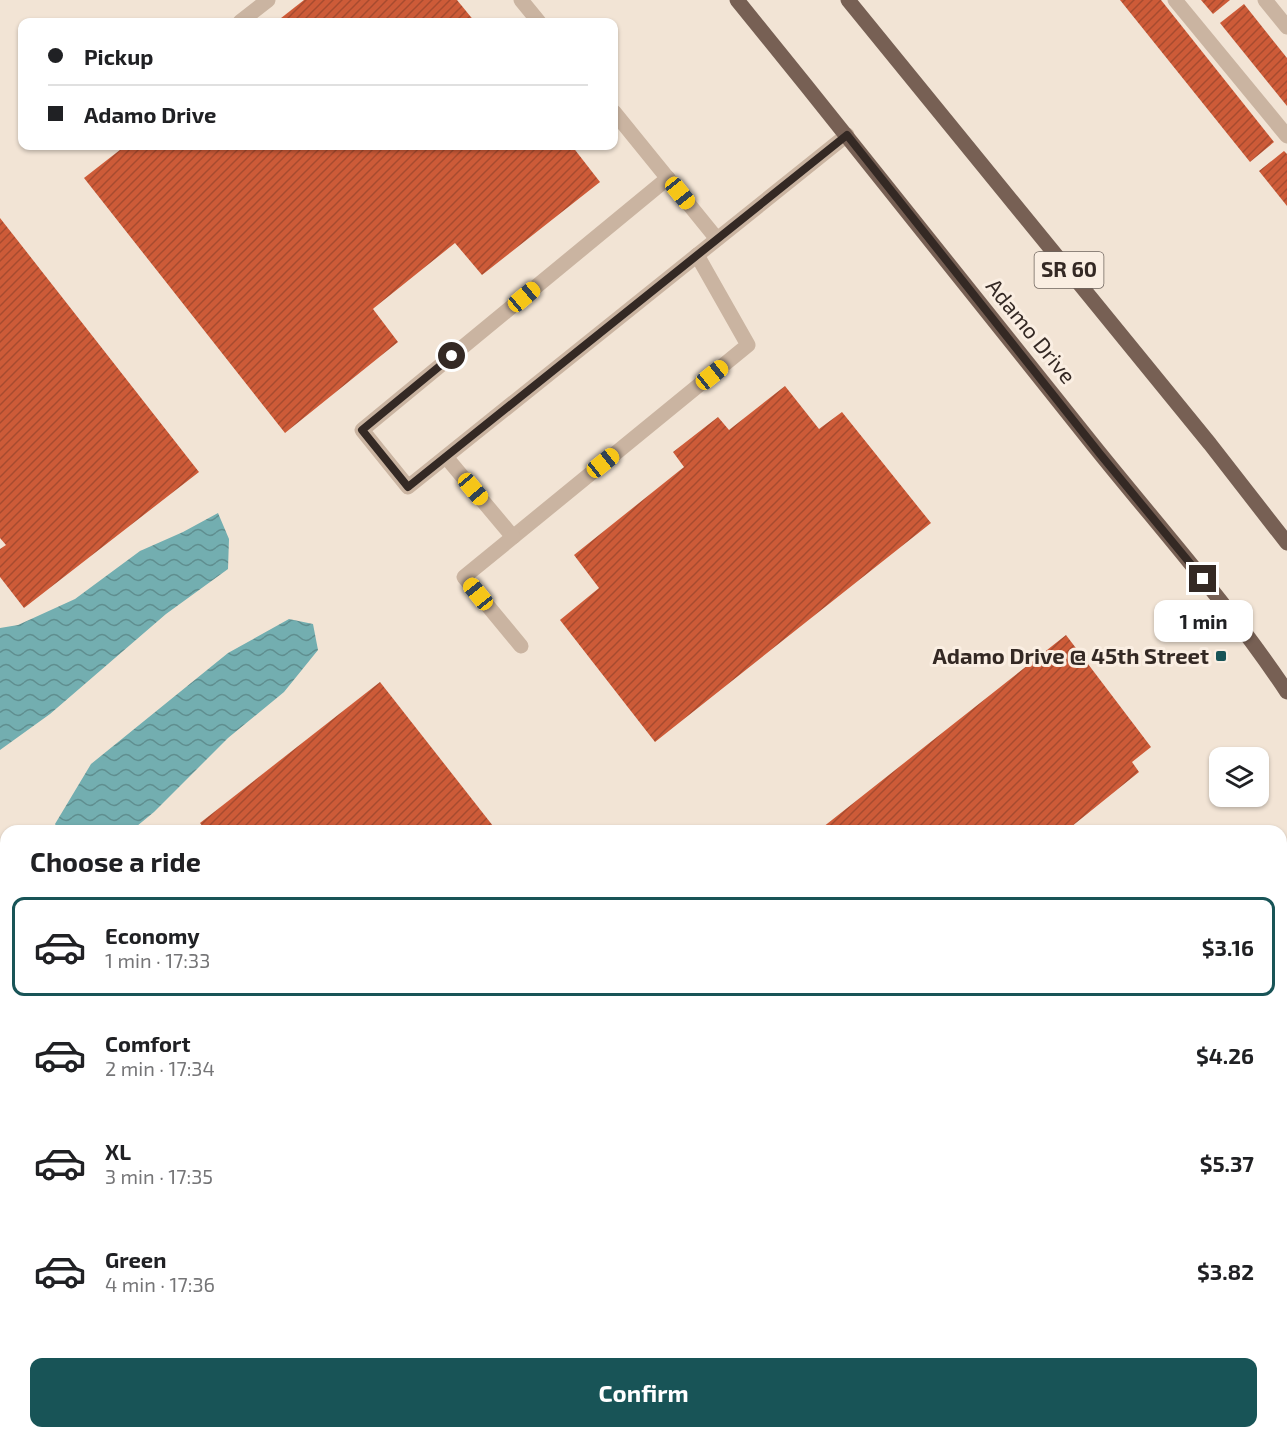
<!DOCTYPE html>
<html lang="en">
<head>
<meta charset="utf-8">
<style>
	:root { --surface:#fff; --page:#f2f2f2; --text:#202124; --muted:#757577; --line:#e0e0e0; --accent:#185457 }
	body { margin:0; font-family:"Exo 2",sans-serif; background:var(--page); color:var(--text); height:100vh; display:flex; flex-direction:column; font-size:22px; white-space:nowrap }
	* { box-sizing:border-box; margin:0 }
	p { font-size:20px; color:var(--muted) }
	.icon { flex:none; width:33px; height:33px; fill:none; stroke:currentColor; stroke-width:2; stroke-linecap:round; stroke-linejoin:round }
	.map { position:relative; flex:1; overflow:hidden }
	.side { position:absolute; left:0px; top:825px; width:1287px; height:614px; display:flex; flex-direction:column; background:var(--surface); border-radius:18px 18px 0 0; box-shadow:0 2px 4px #0004 }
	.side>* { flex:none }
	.guide { position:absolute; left:18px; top:18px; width:600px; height:132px; border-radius:12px; box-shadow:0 2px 4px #0004; display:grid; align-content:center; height:132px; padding:0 30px; background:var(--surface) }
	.controls { position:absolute; left:1209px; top:747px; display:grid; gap:12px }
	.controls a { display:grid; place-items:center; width:60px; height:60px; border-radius:12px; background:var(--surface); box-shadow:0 2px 4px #0004; font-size:30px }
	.end { position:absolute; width:27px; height:27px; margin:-14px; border:8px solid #342924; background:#fff; box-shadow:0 0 0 3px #fff }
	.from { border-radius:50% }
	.bubble { position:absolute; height:42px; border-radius:12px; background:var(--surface); box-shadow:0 2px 4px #0004; font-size:20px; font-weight:700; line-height:42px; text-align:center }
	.car { position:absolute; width:18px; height:36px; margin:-18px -9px; border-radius:8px; box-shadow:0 0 4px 2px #0007; background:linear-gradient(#f5c518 24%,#345 0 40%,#f5c518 0 76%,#345 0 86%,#f5c518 0) }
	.guide b { display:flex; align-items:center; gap:21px; height:57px; font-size:22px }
	.guide b+b { border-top:2px solid var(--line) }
	.guide i { width:15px; height:15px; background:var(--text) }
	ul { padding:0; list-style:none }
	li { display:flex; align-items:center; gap:18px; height:99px; margin:0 12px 9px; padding:0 18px; border:3px solid transparent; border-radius:12px }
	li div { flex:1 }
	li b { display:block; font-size:22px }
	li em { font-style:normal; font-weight:700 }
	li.on { border-color:var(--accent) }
	li>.icon { width:54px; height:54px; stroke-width:1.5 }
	h2 { padding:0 30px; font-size:27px; line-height:72px }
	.primary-button { display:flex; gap:12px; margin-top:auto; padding:12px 30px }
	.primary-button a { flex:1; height:69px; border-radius:12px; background:var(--accent); color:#fff; font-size:24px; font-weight:700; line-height:69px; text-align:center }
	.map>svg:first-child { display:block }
</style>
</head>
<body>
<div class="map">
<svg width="1287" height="1438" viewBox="0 0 1287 1438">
	<defs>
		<pattern id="water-waves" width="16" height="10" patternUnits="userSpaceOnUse" patternTransform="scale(1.5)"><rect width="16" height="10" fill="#73aeb0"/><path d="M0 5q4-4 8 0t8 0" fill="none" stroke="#5f8e8f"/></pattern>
		<pattern id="building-hatch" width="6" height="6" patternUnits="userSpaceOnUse" patternTransform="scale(1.5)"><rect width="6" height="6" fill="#cd5b38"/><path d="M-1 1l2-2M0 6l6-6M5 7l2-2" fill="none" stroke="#a74b2f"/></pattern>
	</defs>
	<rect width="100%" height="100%" fill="#f2e4d5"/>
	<!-- water -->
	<g fill="url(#water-waves)">
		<polygon points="218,513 229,539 228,569 166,614 50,714 0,750 0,628 18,625 75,599 140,551 183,532"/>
		<polygon points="289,619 313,624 318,650 284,692 228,738 154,812 131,831 59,831 55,824 91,764 228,653"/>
	</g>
	<!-- building -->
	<g fill="url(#building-hatch)">
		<polygon points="304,0 457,0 475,22 276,22"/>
		<polygon points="1120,0 1161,0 1274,142 1250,162"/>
		<polygon points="1201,0 1230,0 1213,14"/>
		<polygon points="1244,4 1287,58 1287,106 1220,23"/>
		<polygon points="125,146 572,146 600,182 482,275 455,243 374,308 373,309 398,342 285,433 84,178"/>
		<polygon points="1284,151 1287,154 1287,206 1259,171"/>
		<polygon points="0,218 199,472 24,608 0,577 0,549 6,545 0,538"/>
		<polygon points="785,386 819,429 842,412 931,523 655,742 560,620 599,588 574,555 684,467 673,452 718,417 729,430"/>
		<polygon points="1066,635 1151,747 1132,762 1139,772 1066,831 818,831"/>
		<polygon points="380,682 497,831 206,831 200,823"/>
		<polygon points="0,1091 6,1099 6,1432 154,1432 147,1438 0,1438"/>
		<polygon points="1287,1143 1287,1189 1281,1181 1281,1147"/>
		<polygon points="1287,1232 1287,1438 1138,1438 1134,1432 1281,1432 1281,1236"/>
		<polygon points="825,1432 972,1432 977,1438 818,1438"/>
	</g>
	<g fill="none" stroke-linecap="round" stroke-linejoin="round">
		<!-- lane -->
		<g stroke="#cab4a1" stroke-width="15">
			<polyline points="521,0 539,22"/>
			<polyline points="1175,0 1287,136"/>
			<polyline points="1265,0 1287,27"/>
			<polyline points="240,22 268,0"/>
			<polyline points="614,112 717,239"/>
			<polyline points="668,178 362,430 408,487 847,135"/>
			<polyline points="446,457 513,537 748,345 697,255"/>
			<polyline points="513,537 464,577 521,646"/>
			<polyline points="0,1062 6,1070"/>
			<polyline points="298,1432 303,1438"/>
			<polyline points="1053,1432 1058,1438"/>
			<polyline points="407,1438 412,1432"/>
		</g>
		<!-- street -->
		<g stroke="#cab4a1" stroke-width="15">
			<polyline points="0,905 6,913"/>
			<polyline points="1281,976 1287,972"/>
			<polyline points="426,1432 430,1438"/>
			<polyline points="707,1438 714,1432"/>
		</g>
		<!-- primary -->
		<g stroke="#776054" stroke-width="15">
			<path d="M737,0C857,148 976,297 1094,446C1159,527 1229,605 1287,692"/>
			<polyline points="848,0 1210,444 1287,543"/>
		</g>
	</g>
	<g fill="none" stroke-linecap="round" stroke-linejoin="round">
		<!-- route -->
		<polyline stroke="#342924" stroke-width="8" points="452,356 362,430 408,487 847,135 1100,454 1203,579"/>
	</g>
	<!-- markers -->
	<rect fill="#185457" stroke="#faeee2" stroke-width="2" x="1215" y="650" width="12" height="12" rx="3"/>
	<g text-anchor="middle" stroke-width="6" stroke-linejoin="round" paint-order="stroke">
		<!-- shield labels -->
		<rect fill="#faeee2" stroke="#6f645d" stroke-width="1.5" x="1034.5" y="252" width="69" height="36" rx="4.5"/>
		<g font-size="21" font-weight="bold" fill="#342924">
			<text x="1069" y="277">SR 60</text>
		</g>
		<!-- street labels -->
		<g font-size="22" fill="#342924" stroke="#faeee2">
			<text transform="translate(1031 331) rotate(51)" y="8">Adamo Drive</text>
		</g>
		<!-- poi labels -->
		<g font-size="22" font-weight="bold" fill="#342924" stroke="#faeee2" text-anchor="end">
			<text x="1209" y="664">Adamo Drive @ 45th Street</text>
		</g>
	</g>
</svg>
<div class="controls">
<a><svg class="icon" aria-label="layers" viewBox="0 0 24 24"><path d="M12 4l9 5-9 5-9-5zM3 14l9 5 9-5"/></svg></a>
</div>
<i class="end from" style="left:452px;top:356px"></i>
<i class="end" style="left:1203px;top:579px"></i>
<div class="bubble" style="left:1154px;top:600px;width:99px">1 min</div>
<i class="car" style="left:680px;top:193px;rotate:141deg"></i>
<i class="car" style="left:524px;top:297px;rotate:50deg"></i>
<i class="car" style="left:712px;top:375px;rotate:51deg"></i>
<i class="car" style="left:603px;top:463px;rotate:51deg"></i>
<i class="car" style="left:473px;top:489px;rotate:140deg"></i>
<i class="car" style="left:478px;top:594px;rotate:321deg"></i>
<div class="guide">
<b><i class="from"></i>Pickup</b>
<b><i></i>Adamo Drive</b>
</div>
<section class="side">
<h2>Choose a ride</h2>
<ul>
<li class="on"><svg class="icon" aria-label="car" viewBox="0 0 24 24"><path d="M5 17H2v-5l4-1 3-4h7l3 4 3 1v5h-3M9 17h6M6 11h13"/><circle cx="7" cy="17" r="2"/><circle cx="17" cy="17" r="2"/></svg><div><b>Economy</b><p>1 min · 17:33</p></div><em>$3.16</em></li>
<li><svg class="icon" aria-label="car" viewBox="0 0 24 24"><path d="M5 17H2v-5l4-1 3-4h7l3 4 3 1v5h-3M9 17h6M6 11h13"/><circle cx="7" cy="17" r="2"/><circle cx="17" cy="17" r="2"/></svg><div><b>Comfort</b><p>2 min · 17:34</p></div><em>$4.26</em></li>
<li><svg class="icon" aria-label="car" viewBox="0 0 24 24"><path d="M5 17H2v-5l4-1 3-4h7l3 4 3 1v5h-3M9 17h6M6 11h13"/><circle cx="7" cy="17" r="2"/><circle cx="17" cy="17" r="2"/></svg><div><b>XL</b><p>3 min · 17:35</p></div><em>$5.37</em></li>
<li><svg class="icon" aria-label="car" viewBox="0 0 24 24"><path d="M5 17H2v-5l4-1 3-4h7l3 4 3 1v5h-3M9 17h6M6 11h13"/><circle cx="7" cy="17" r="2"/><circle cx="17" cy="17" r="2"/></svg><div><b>Green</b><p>4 min · 17:36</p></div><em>$3.82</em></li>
</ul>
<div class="primary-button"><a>Confirm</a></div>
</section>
</div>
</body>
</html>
